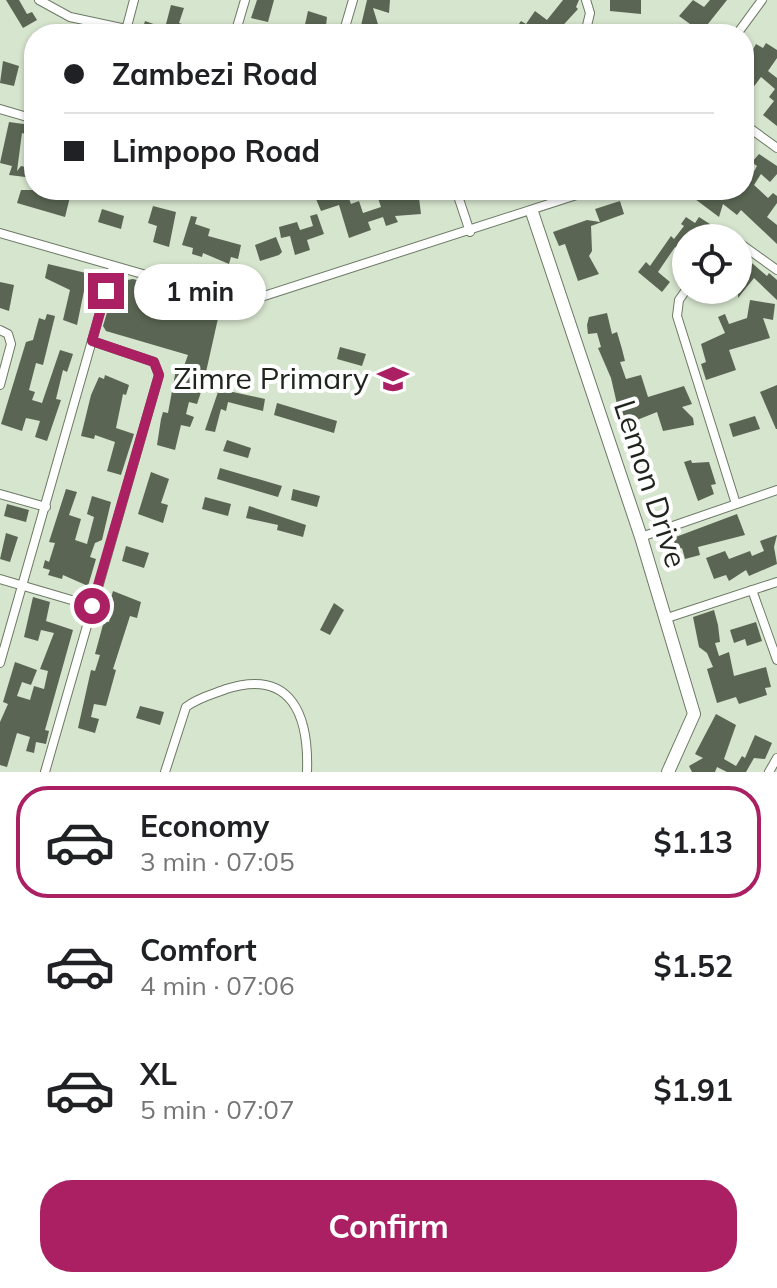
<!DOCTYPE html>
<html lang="en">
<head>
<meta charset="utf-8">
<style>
	:root { --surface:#fff; --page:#f2f2f2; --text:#202124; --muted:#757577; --line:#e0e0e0; --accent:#aa2063 }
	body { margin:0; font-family:Mulish,sans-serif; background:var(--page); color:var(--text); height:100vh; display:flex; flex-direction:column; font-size:30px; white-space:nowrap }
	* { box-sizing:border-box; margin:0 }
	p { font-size:26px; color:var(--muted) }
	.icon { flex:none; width:44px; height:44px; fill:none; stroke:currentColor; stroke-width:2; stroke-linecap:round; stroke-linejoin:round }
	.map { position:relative; height:772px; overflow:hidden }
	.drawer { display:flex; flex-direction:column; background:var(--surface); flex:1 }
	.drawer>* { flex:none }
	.banner { position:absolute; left:24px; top:24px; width:730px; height:176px; border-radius:32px; box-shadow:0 2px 6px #0004; display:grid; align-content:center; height:176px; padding:0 40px; background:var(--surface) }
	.fabs { position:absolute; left:672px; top:224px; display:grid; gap:16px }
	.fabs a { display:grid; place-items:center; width:80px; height:80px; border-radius:50%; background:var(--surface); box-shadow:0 2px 6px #0004; font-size:40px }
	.end { position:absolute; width:36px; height:36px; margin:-18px; border:10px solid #aa2063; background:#fff; box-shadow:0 0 0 4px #fff }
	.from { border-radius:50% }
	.bubble { position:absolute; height:56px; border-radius:28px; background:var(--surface); box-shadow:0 2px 6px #0004; font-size:26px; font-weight:700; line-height:56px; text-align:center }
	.banner b { display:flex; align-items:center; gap:28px; height:76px; font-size:30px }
	.banner b+b { border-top:2px solid var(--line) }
	.banner i { width:20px; height:20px; background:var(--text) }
	ul { padding:14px 0 0; list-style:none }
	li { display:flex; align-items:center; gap:24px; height:112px; margin:0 16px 12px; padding:0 24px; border:4px solid transparent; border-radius:32px }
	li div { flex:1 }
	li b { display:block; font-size:30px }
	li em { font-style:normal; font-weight:700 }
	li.selected { border-color:var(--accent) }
	li>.icon { width:72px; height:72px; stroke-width:1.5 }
	.primary-button { display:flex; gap:16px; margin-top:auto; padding:16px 40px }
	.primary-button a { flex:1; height:92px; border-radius:32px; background:var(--accent); color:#fff; font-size:32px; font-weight:700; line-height:92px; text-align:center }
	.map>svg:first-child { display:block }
</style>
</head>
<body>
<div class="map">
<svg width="777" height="772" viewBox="0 0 777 772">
	<rect width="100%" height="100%" fill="#d6e5ce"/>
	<!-- building -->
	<g fill="#5a6653">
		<polygon points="6,0 19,0 27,14 32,12 37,20 23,28"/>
		<polygon points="257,0 274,0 268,22 251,18"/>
		<polygon points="367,0 390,0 389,13 373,8 381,34 359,34"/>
		<polygon points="563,0 579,0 576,7 578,9 555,34 512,34 521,21 526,24 535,11 547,20"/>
		<polygon points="610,0 641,0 641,14 610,11"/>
		<polygon points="693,0 704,7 710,0 727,0 700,34 683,34 690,24 679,16"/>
		<polygon points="171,5 184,8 179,23 212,34 141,34 145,21 165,28"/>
		<polygon points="308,11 327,17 325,34 304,29"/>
		<polygon points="766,43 777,50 777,58 768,71 777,78 777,126 763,115 774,101 769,97 775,89 761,77 749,93 744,94 744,70 748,67 745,64 756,44 763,48"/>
		<polygon points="3,61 19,66 14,86 0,83"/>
		<polygon points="9,122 31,125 28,135 22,133 17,171 21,166 34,169 34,178 9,175 12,166 0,163"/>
		<polygon points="759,154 777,166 777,174 770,182 761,174 754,185 768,198 773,193 777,196 777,203 767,217 777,225 777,244 741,210 737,215 723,204 719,217 691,196 695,190 717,190 727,198 733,190 744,190 757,166 752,162"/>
		<polygon points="21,190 45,190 44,194 58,199 60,194 70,197 65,217 17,203"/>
		<polygon points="332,190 346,190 351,204 359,201 363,213 381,207 378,198 392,190 418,190 421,214 395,216 398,222 386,226 383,217 368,222 371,230 349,238 339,205 321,211 316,199"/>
		<polygon points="620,201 624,214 591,226 592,251 589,256 599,274 578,281 565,244 559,246 553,232 587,220 600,222 595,209"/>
		<polygon points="153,206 176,212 169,247 153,242 157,226 148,223"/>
		<polygon points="102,209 124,216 121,229 98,222"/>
		<polygon points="317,214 324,234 307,240 310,250 295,255 290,236 281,238 279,227 297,222 300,230 313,226 310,216"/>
		<polygon points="191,216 197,217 195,224 210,229 208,236 241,245 238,259 231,257 229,264 203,253 202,257 192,254 193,248 182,245"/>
		<polygon points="686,217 695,223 699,217 713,226 709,232 704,229 698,238 686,238 686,256 675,247 658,272 670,282 662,292 638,272 646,262 650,266 671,236 674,239 684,226 681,224"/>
		<polygon points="276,237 282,252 279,255 260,261 255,245"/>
		<polygon points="738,251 767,276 769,273 777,280 777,300 754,278 738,298 738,285 745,277 738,271"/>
		<polygon points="48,264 86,273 84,279 91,281 88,292 84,291 77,325 63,320 70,290 45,278"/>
		<polygon points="133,279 221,305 206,372 203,380 195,377 191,389 201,392 197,404 189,402 186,414 194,417 190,427 181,425 175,450 157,445 161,419 163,412 168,413 177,364 184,366 188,355 106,331 103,326 116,282"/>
		<polygon points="0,282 14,285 9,311 0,308"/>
		<polygon points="750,300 775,304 773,320 763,318 770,338 729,350 736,370 706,380 701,364 706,362 701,344 725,333 718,317 725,314 729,324 747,318"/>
		<polygon points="607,313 612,334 617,332 622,349 625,361 620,362 626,379 641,375 648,397 684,386 692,404 682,407 693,418 694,425 663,431 657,412 622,426 611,378 598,348 601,347 597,333 588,334 587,325 589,317"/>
		<polygon points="47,314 55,316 43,365 36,363 29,390 35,392 32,400 42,403 60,350 73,354 67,372 63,370 56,399 61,400 47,441 35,437 40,421 26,418 22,431 1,424 26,342 33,340 39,318 45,320"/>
		<polygon points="340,347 366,354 362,366 337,359"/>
		<polygon points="105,375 129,385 126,395 123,394 116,428 134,434 121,475 107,471 115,442 95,435 94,439 81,436 91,395 99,377 104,379"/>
		<polygon points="777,385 777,429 776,429 760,392"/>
		<polygon points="219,389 265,399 263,411 228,402 226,411 221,409 215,432 205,430"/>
		<polygon points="277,403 337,421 334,433 274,415"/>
		<polygon points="755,416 760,429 733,437 729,424"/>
		<polygon points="227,440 251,448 248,458 223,451"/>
		<polygon points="691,460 692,463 709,462 716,484 711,485 714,494 698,501 684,462"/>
		<polygon points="220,468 282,486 278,497 217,479"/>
		<polygon points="151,472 169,479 161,503 168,505 163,523 138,514"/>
		<polygon points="66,489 77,492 69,515 81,519 75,540 87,544 94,517 87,514 92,496 111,502 102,540 95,543 90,557 96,559 88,586 63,575 62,579 48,575 50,570 43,568 45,560 49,562 55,543 49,542"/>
		<polygon points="293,489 320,496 317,507 291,500"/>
		<polygon points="205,497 231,504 228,516 202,509"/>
		<polygon points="7,504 29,510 26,522 4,516"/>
		<polygon points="249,506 306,525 303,537 277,530 278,525 246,518"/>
		<polygon points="737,514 745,535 698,547 700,555 685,559 682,548 677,550 673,538"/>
		<polygon points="6,533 18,537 10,562 0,559"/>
		<polygon points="777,535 774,547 777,564 749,576 746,570 729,581 726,575 714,579 706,558 725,551 729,559 750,551 752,556 764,551 760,541"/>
		<polygon points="126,546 149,553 144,568 122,561"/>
		<polygon points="113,591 141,602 137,618 130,616 113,669 116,670 106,706 94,704 91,717 99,719 95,733 78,728 91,670 95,671 100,655 95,654 104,621 109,622 114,602 110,601"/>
		<polygon points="33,597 50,602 46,621 73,630 45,730 49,731 46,744 36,742 34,753 26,751 30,737 17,733 7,767 0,765 0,722 8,704 3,702 15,662 37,670 31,685 22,682 17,696 30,700 34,686 44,689 48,671 40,669 54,633 41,630 38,641 24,637"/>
		<polygon points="334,603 344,610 330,635 320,630"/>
		<polygon points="714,610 718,625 720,642 715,643 719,656 729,652 734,676 766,667 771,687 765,688 767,695 739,704 736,697 717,703 707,669 713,667 707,653 699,647 693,617"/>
		<polygon points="756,622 762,641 747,646 745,639 734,643 730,630"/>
		<polygon points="140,706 164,712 160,725 136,718"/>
		<polygon points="716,714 736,725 724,759 736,766 742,756 745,758 755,735 772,743 765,759 754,758 746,772 727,772 717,767 715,772 692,772 689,766 703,758 695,754"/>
	</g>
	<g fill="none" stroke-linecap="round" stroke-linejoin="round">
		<defs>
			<g id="street">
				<polyline points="39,0 70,17 126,29"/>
				<polyline points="125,34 134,0"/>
				<polyline points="235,34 245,0"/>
				<polyline points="343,34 353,0"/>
				<polyline points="585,34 590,13 586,0"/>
				<polyline points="737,34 762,0"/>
				<polyline points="0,109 34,119"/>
				<polyline points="744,124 777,148"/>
				<polyline points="456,190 470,232"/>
				<polyline points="0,233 226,298 255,299 592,190"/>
				<polyline points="738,242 777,270"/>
				<polyline points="686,290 679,300 677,316 736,504"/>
				<polyline points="0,330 8,334 11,344 0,385"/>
				<polyline points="0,494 46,507"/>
				<polyline points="641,537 777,490"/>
				<polyline points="0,579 92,606"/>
				<polyline points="752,590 777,660"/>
				<polyline points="667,618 777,582"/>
				<polyline points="0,663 113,267"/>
				<polyline points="45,772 159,375 154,362 92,341"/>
				<path d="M165,772L186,707C197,698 213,694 226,689C292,668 309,716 307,772"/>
				<polyline points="769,772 777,758"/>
			</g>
			<polyline id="secondary" points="532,212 641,537 694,714 668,772"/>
		</defs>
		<!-- street casing -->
		<use href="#street" stroke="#6c7965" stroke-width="10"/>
		<!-- secondary casing -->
		<use href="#secondary" stroke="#6c7965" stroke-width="14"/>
		<!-- street -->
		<use href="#street" stroke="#fff" stroke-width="8"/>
		<!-- secondary -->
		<use href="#secondary" stroke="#fff" stroke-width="12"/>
	</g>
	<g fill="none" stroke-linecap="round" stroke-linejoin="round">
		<!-- route -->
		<polyline stroke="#aa2063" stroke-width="10" points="92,606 159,375 154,362 92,341 106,291"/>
	</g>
	<!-- icons -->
	<defs>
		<symbol id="school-bare" viewBox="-9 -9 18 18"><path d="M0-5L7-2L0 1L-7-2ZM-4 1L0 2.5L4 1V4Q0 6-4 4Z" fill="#aa2063" stroke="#fff" stroke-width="2.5" paint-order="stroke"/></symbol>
	</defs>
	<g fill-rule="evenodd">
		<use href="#school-bare" x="371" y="357" width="44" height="44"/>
	</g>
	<g text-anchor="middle" stroke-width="8" stroke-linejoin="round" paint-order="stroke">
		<!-- poi labels -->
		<g font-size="30" fill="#1e231b" stroke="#fff" text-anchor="end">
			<text x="369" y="389">Zimre Primary</text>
		</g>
		<!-- street labels -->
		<g font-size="30" fill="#1e231b" stroke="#fff">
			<text transform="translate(650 484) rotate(72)" y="10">Lemon Drive</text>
		</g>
	</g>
</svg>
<div class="fabs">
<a><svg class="icon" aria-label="locate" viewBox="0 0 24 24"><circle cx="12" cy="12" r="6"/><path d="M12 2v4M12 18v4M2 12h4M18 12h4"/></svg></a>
</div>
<i class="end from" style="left:92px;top:606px"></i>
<i class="end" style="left:106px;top:291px"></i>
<div class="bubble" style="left:134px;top:264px;width:132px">1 min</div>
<div class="banner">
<b><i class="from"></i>Zambezi Road</b>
<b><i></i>Limpopo Road</b>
</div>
</div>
<section class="drawer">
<ul>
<li class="selected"><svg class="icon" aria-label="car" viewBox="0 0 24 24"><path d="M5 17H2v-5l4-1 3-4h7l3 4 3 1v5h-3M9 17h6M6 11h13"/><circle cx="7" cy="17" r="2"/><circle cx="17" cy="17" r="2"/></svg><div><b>Economy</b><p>3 min · 07:05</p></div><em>$1.13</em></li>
<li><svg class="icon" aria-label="car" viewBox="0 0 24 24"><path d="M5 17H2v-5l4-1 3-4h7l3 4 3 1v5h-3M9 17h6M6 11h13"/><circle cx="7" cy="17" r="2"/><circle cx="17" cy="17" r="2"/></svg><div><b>Comfort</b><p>4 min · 07:06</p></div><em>$1.52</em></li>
<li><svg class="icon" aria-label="car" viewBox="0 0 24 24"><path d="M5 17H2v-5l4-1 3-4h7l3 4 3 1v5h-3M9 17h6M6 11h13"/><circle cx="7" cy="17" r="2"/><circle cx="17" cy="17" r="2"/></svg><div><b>XL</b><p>5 min · 07:07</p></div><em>$1.91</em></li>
</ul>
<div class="primary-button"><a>Confirm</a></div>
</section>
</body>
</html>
